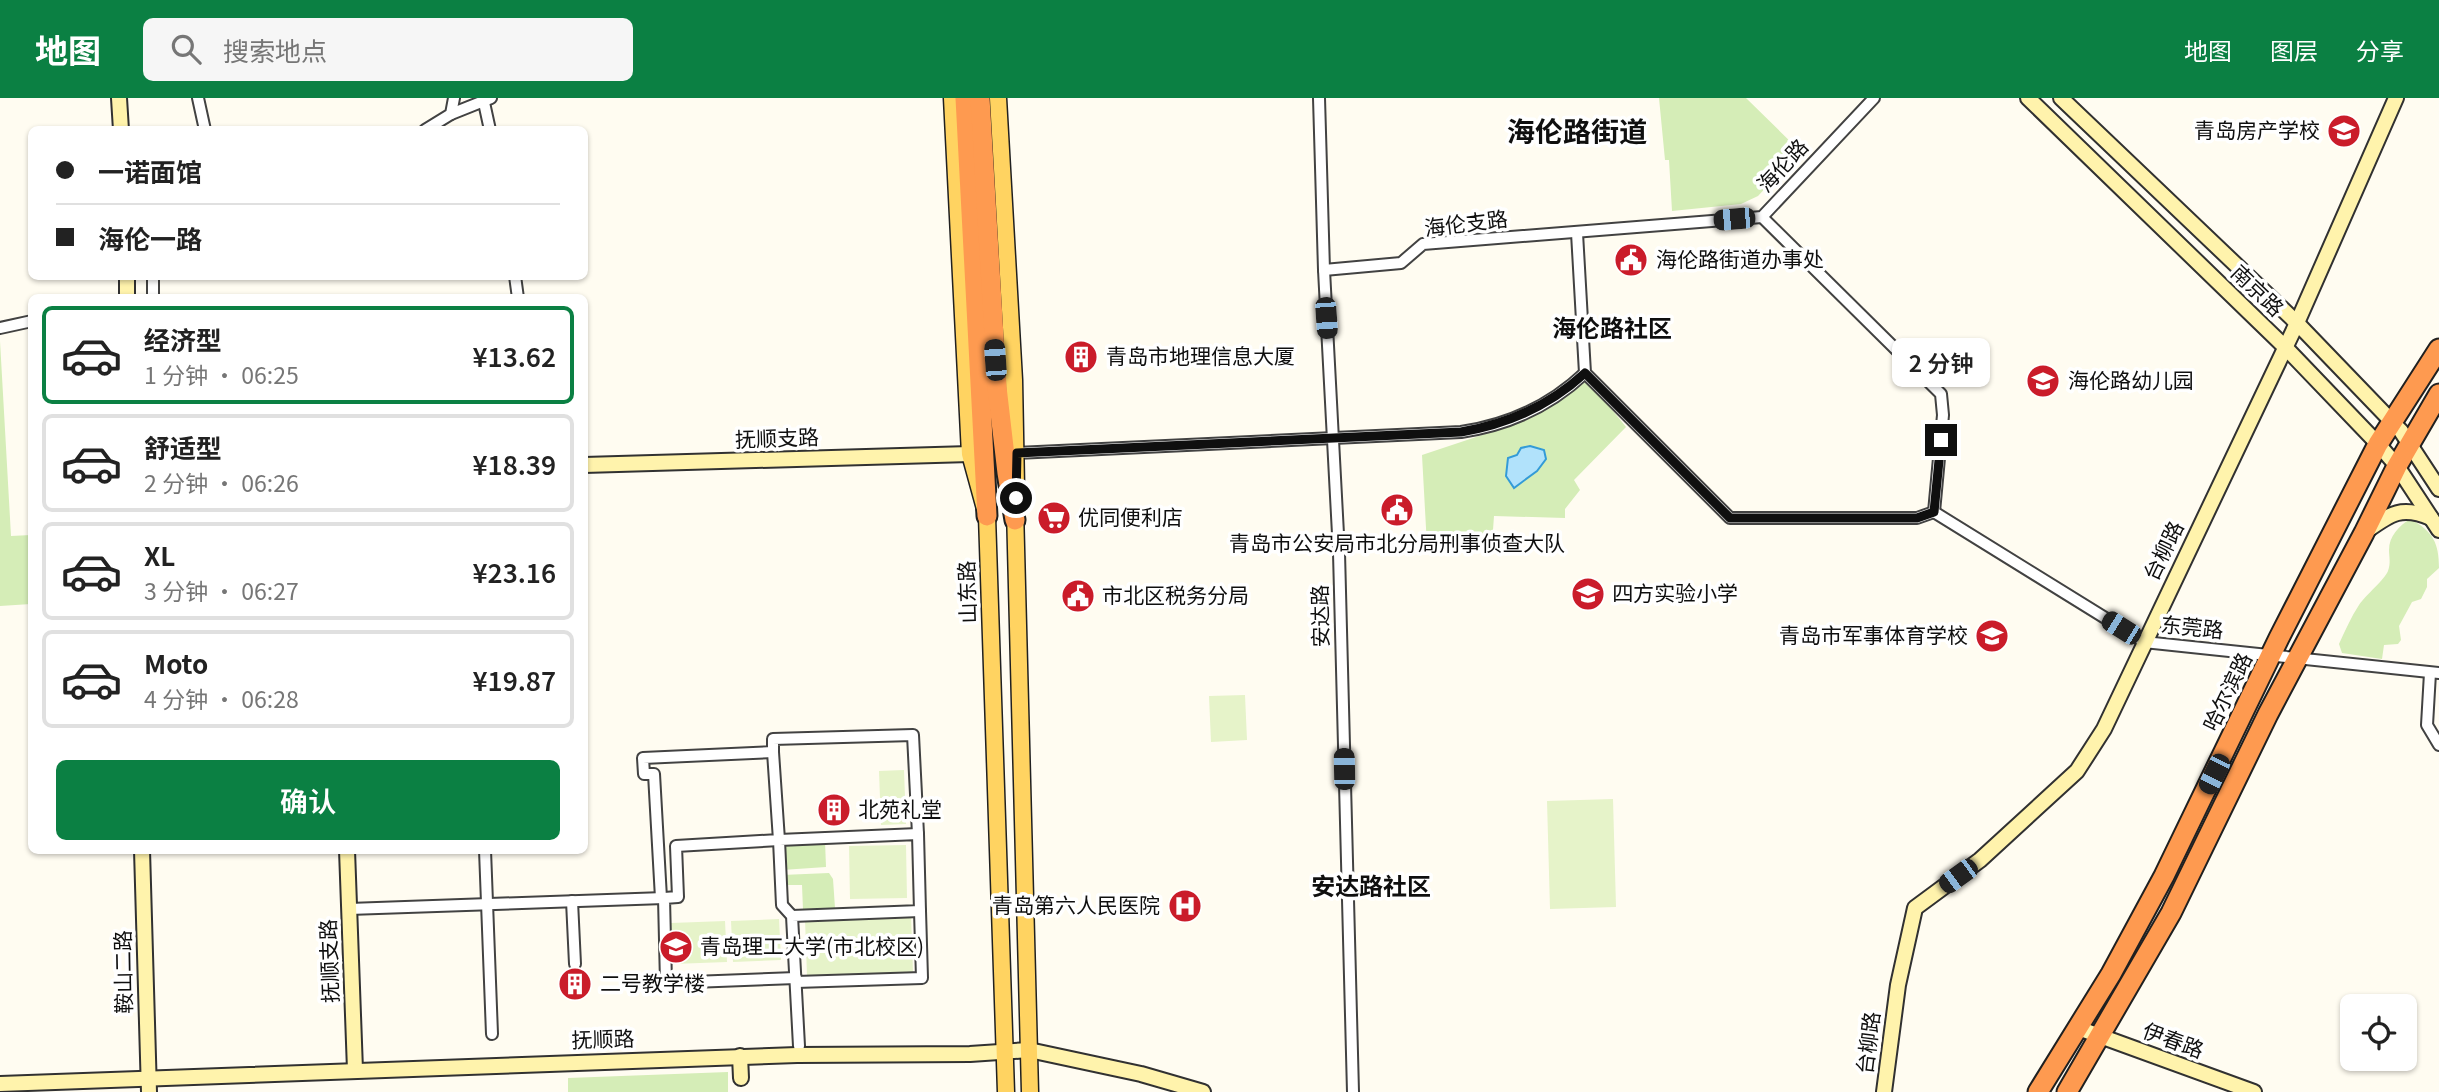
<!DOCTYPE html>
<html lang="zh">
<head>
<meta charset="utf-8">
<style>
	:root { --surface:#fff; --page:#f6f6f6; --text:#222; --muted:#767676; --line:#e0e0e0; --accent:#0b8043 }
	body { margin:0; font-family:Georgia,"Noto Sans SC",serif; background:var(--page); color:var(--text); height:100vh; display:flex; flex-direction:column; font-size:26px; white-space:nowrap }
	* { box-sizing:border-box; margin:0 }
	p { font-size:23px; color:var(--muted) }
	.icon { flex:none; width:38px; height:38px; fill:none; stroke:currentColor; stroke-width:2; stroke-linecap:round; stroke-linejoin:round }
	.map { position:relative; flex:1; overflow:hidden }
	.drawer { position:absolute; left:28px; top:196px; width:560px; height:560px; display:flex; flex-direction:column; background:var(--surface); border-radius:10px; box-shadow:0 2px 5px #0004 }
	.drawer>* { flex:none }
	.guide { position:absolute; left:28px; top:28px; width:560px; height:154px; border-radius:10px; box-shadow:0 2px 5px #0004; display:grid; align-content:center; height:154px; padding:0 28px; background:var(--surface) }
	.buttons { position:absolute; left:2340px; top:896px; display:grid; gap:14px }
	.buttons a { display:grid; place-items:center; width:77px; height:77px; border-radius:10px; background:var(--surface); box-shadow:0 2px 5px #0004; font-size:35px }
	.end { position:absolute; width:32px; height:32px; margin:-16px; border:9px solid #0f0f0f; background:#fff; box-shadow:0 0 0 4px #fff }
	.from { border-radius:50% }
	.bubble { position:absolute; height:49px; border-radius:10px; background:var(--surface); box-shadow:0 2px 5px #0004; font-size:23px; font-weight:600; line-height:49px; text-align:center }
	.car { position:absolute; width:21px; height:42px; margin:-21px -10px; border-radius:9px; box-shadow:0 0 5px 2px #0007; background:linear-gradient(#222 24%,#8ab4d8 0 40%,#222 0 76%,#8ab4d8 0 86%,#222 0) }
	.guide b { display:flex; align-items:center; gap:24px; height:66px; font-size:26px }
	.guide b+b { border-top:2px solid var(--line) }
	.guide i { width:18px; height:18px; background:var(--text) }
	ul { padding:12px 0 0; list-style:none }
	li { display:flex; align-items:center; gap:21px; height:98px; margin:0 14px 10px; padding:0 14px; border:4px solid var(--line); border-radius:10px }
	li div { flex:1 }
	li b { display:block; font-size:26px }
	li em { font-style:normal; font-weight:600 }
	li.active { border-color:var(--accent) }
	li>.icon { width:63px; height:63px; stroke-width:1.5 }
	.cta { display:flex; gap:14px; margin-top:auto; padding:14px 28px }
	.cta a { flex:1; height:80px; border-radius:10px; background:var(--accent); color:#fff; font-size:28px; font-weight:600; line-height:80px; text-align:center }
	header { display:flex; align-items:center; gap:42px; box-sizing:border-box; height:98px; padding:0 35px; background:var(--accent); color:#fff }
	header strong { font-size:33px }
	nav { display:flex; gap:38px; margin-inline-start:auto; font-size:24px }
	.search { width:490px; height:63px; background:var(--page); display:flex; align-items:center; gap:18px; box-sizing:border-box; padding:0 24px; border-radius:10px; color:var(--muted); font-size:26px }
	.map>svg:first-child { display:block }
</style>
</head>
<body>
<header>
<strong>地图</strong>
<div class="search"><svg class="icon" aria-label="search" viewBox="0 0 24 24"><circle cx="10" cy="10" r="6"/><path d="M15 15l6 6"/></svg>搜索地点</div>
<nav><a>地图</a><a>图层</a><a>分享</a></nav>
</header>
<div class="map">
<svg width="2439" height="994" viewBox="0 0 2439 994">
	<rect width="100%" height="100%" fill="#fffcf1"/>
	<!-- green -->
	<g fill="#d5edb7">
		<polygon points="1659,0 1746,0 1800,53 1758,98 1741,106 1672,113 1669,62 1665,62"/>
		<polygon points="0,243 11,438 31,437 31,506 0,508"/>
		<polygon points="1588,282 1626,329 1574,382 1580,392 1565,411 1565,420 1494,418 1492,446 1427,448 1422,357 1506,329 1554,307"/>
		<path d="M2410,421C2433,433 2439,445 2439,470L2427,481V489L2421,501L2412,504L2399,528L2401,542L2398,546L2384,547L2382,561L2342,555L2339,546C2345,533 2351,519 2359,507C2366,497 2385,481 2388,473C2391,465 2389,459 2389,452C2389,438 2399,428 2410,421Z"/>
		<polygon points="825,743 826,769 782,772 781,746"/>
		<polygon points="829,775 833,781 835,810 803,812 802,787 783,787 782,777"/>
		<polygon points="728,974 728,994 568,994 568,980"/>
	</g>
	<!-- pitch -->
	<g fill="#e6f3c9">
		<polygon points="1245,597 1247,642 1211,644 1209,598"/>
		<polygon points="904,672 906,726 881,727 879,673"/>
		<polygon points="1613,701 1616,809 1550,811 1547,703"/>
		<polygon points="906,747 907,800 850,801 849,748"/>
		<polygon points="911,817 913,874 807,878 805,821"/>
		<polygon points="779,821 781,862 733,864 731,823"/>
		<polygon points="725,823 727,864 673,866 671,825"/>
	</g>
	<!-- water -->
	<polygon fill="#b1e2fb" stroke="#339bd7" stroke-width="2" points="1530,348 1544,352 1546,361 1537,373 1514,390 1506,378 1508,360 1517,357 1521,350"/>
	<g fill="none" stroke-linecap="round" stroke-linejoin="round">
		<defs>
			<g id="street">
				<polyline points="198,0 205,32"/>
				<polyline points="483,0 490,32"/>
				<polyline points="1319,0 1324,172 1339,455 1353,994"/>
				<polyline points="451,16 491,0"/>
				<polyline points="425,32 451,16 454,0"/>
				<polyline points="1762,119 1941,296 1943,317 1934,414"/>
				<polyline points="1577,135 1585,275 1730,420 1917,420 1934,414"/>
				<polyline points="1324,172 1401,165 1423,146 1762,119 1874,0"/>
				<polyline points="515,178 518,200"/>
				<polyline points="153,200 153,178"/>
				<polyline points="0,230 32,223"/>
				<path d="M1016,355L1461,334C1509,327 1550,308 1585,275"/>
				<polyline points="1934,414 2144,544 2439,575"/>
				<polyline points="2430,575 2427,627 2439,647"/>
				<polyline points="773,654 779,742 676,748 678,799 664,800 666,885 796,880"/>
				<polyline points="485,752 492,936"/>
				<polyline points="661,800 654,676 644,676 643,660 773,654 773,641 913,637 918,736"/>
				<polyline points="572,803 575,866"/>
				<polyline points="349,811 664,800"/>
				<polyline points="792,818 920,813 918,736 779,742 782,807 792,818 799,948"/>
				<polyline points="796,884 922,880 920,813"/>
			</g>
			<g id="secondary">
				<polyline points="119,0 121,32"/>
				<polyline points="2028,0 2285,249 2378,346 2397,368 2439,432"/>
				<polyline points="2061,0 2297,225 2401,333 2439,391"/>
				<polyline points="127,178 127,200"/>
				<polyline points="584,367 970,356"/>
				<path d="M2365,434C2390,416 2401,407 2431,420"/>
				<polyline points="142,752 149,994"/>
				<polyline points="347,752 355,972"/>
				<polyline points="2078,930 2254,994"/>
				<polyline points="740,958 741,980"/>
				<polyline points="0,986 797,957 970,956 1029,952 1141,976 1203,994"/>
				<polyline points="1884,994 1898,887 1915,810 1980,762 2077,673 2104,631 2297,225 2396,0"/>
			</g>
			<g id="primary">
				<polyline points="952,0 970,356 987,418 1006,994"/>
				<polyline points="998,0 1014,282 1016,389"/>
				<polyline points="1015,411 1030,994"/>
			</g>
			<g id="highway">
				<polyline points="965,0 987,418"/>
				<polyline points="980,0 997,289 1007,375 1015,422"/>
				<polyline points="2038,994 2111,876 2164,778 2279,540 2378,346 2439,251"/>
				<polyline points="2067,994 2171,815 2268,616 2364,435 2397,368 2439,296"/>
			</g>
		</defs>
		<!-- street casing -->
		<use href="#street" stroke="#424242" stroke-width="14"/>
		<!-- secondary casing -->
		<use href="#secondary" stroke="#313131" stroke-width="18"/>
		<!-- primary casing -->
		<use href="#primary" stroke="#202020" stroke-width="19"/>
		<!-- highway casing -->
		<use href="#highway" stroke="#202020" stroke-width="23"/>
		<!-- street -->
		<use href="#street" stroke="#fff" stroke-width="10"/>
		<!-- secondary -->
		<use href="#secondary" stroke="#fff3ac" stroke-width="14"/>
		<!-- primary -->
		<use href="#primary" stroke="#ffd361" stroke-width="16"/>
		<!-- highway -->
		<use href="#highway" stroke="#fe9a50" stroke-width="19"/>
	</g>
	<g fill="none" stroke-linecap="round" stroke-linejoin="round">
		<!-- route -->
		<path stroke="#0f0f0f" stroke-width="9" d="M1016,400L1017,355L1461,334C1509,326 1549,308 1585,275L1730,420H1917L1934,414L1941,342"/>
	</g>
	<!-- icons -->
	<defs>
		<symbol id="school-disc" viewBox="-11 -11 22 22"><circle r="9.5" fill="#ca1c2a" stroke="#fff"/><path d="M0-5L7-2L0 1L-7-2ZM-4 1L0 2.5L4 1V4Q0 6-4 4Z" fill="#fff"/></symbol>
		<symbol id="civic-disc" viewBox="-11 -11 22 22"><circle r="9.5" fill="#ca1c2a" stroke="#fff"/><path d="M-.6-6.5H3V-4.5H.6V-3L4-1V1h2V6H-6V1h2V-1L-.6-3ZM-1.2 2.5V6h2.4V2.5Z" fill="#fff"/></symbol>
		<symbol id="building-disc" viewBox="-11 -11 22 22"><circle r="9.5" fill="#ca1c2a" stroke="#fff"/><path d="M-4-6H4V6H1V3H-1V6H-4ZM-2.5-4.3h1.7v1.8h-1.7ZM.8-4.3h1.7v1.8H.8ZM-2.5-1h1.7V.8h-1.7ZM.8-1h1.7V.8H.8Z" fill="#fff"/></symbol>
		<symbol id="supermarket-disc" viewBox="-11 -11 22 22"><circle r="9.5" fill="#ca1c2a" stroke="#fff"/><path d="M-6-5.5h2.5l.6 2H6L4.5 2H-2.5L-4.4-4H-6ZM-1.5 3.2a1.3 1.3 0 1 0 .1 0ZM3 3.2a1.3 1.3 0 1 0 .1 0Z" fill="#fff"/></symbol>
		<symbol id="hospital-disc" viewBox="-11 -11 22 22"><circle r="9.5" fill="#ca1c2a" stroke="#fff"/><path d="M-5-5h3v3.5h4V-5h3V5h-3V1.5h-4V5h-3Z" fill="#fff"/></symbol>
		<symbol id="university-disc" viewBox="-11 -11 22 22"><circle r="9.5" fill="#ca1c2a" stroke="#fff"/><path d="M0-5L7-2L0 1L-7-2ZM-4 1L0 2.5L4 1V4Q0 6-4 4Z" fill="#fff"/></symbol>
	</defs>
	<g fill-rule="evenodd">
		<use href="#school-disc" x="2325" y="14" width="38" height="38"/>
		<use href="#civic-disc" x="1612" y="143" width="38" height="38"/>
		<use href="#building-disc" x="1062" y="240" width="38" height="38"/>
		<use href="#school-disc" x="2024" y="264" width="38" height="38"/>
		<use href="#civic-disc" x="1378" y="393" width="38" height="38"/>
		<use href="#supermarket-disc" x="1035" y="401" width="38" height="38"/>
		<use href="#school-disc" x="1569" y="477" width="38" height="38"/>
		<use href="#civic-disc" x="1059" y="479" width="38" height="38"/>
		<use href="#school-disc" x="1973" y="519" width="38" height="38"/>
		<use href="#building-disc" x="815" y="693" width="38" height="38"/>
		<use href="#hospital-disc" x="1166" y="789" width="38" height="38"/>
		<use href="#university-disc" x="657" y="830" width="38" height="38"/>
		<use href="#building-disc" x="556" y="867" width="38" height="38"/>
	</g>
	<g text-anchor="middle" stroke-width="7" stroke-linejoin="round" paint-order="stroke">
		<!-- poi labels -->
		<g font-size="21" fill="#0f0f0f" stroke="#fff" text-anchor="start">
			<text x="2320" y="40" text-anchor="end">青岛房产学校</text>
			<text x="1656" y="169">海伦路街道办事处</text>
			<text x="1106" y="266">青岛市地理信息大厦</text>
			<text x="2068" y="290">海伦路幼儿园</text>
			<text x="1078" y="427">优同便利店</text>
			<text x="1397" y="453" text-anchor="middle">青岛市公安局市北分局刑事侦查大队</text>
			<text x="1612" y="503">四方实验小学</text>
			<text x="1102" y="505">市北区税务分局</text>
			<text x="1968" y="545" text-anchor="end">青岛市军事体育学校</text>
			<text x="858" y="719">北苑礼堂</text>
			<text x="1160" y="815" text-anchor="end">青岛第六人民医院</text>
			<text x="700" y="856">青岛理工大学(市北校区)</text>
			<text x="600" y="893">二号教学楼</text>
		</g>
		<!-- street labels -->
		<g font-size="21" fill="#0f0f0f" stroke="#fff">
			<text transform="translate(1783 68) rotate(-47)" y="7">海伦路</text>
			<text transform="translate(1466 126) rotate(-7)" y="7">海伦支路</text>
			<text transform="translate(2257 193) rotate(44)" y="7">南京路</text>
			<text transform="translate(777 341) rotate(-2)" y="7">抚顺支路</text>
			<text transform="translate(2164 453) rotate(-64)" y="7">台柳路</text>
			<text transform="translate(968 494) rotate(-92)" y="7">山东路</text>
			<text transform="translate(1321 518) rotate(-91)" y="7">安达路</text>
			<text transform="translate(2192 530) rotate(6)" y="7">东莞路</text>
			<text transform="translate(2228 594) rotate(-64)" y="7">哈尔滨路</text>
			<text transform="translate(330 863) rotate(-92)" y="7">抚顺支路</text>
			<text transform="translate(124 874) rotate(-91)" y="7">鞍山二路</text>
			<text transform="translate(603 942) rotate(-2)" y="7">抚顺路</text>
			<text transform="translate(2173 943) rotate(20)" y="7">伊春路</text>
			<text transform="translate(1869 945) rotate(-83)" y="7">台柳路</text>
		</g>
		<!-- quarter labels -->
		<g font-size="24" font-weight="bold" fill="#0f0f0f" stroke="#fff">
			<text x="1612" y="239">海伦路社区</text>
			<text x="1371" y="797">安达路社区</text>
		</g>
		<!-- district labels -->
		<g font-size="28" font-weight="bold" fill="#0f0f0f" stroke="#fff">
			<text x="1577" y="44">海伦路街道</text>
		</g>
	</g>
</svg>
<div class="buttons">
<a><svg class="icon" aria-label="locate" viewBox="0 0 24 24"><circle cx="12" cy="12" r="6"/><path d="M12 2v4M12 18v4M2 12h4M18 12h4"/></svg></a>
</div>
<i class="end from" style="left:1016px;top:400px"></i>
<i class="end" style="left:1941px;top:342px"></i>
<div class="bubble" style="left:1892px;top:240px;width:98px">2 分钟</div>
<i class="car" style="left:1734px;top:121px;rotate:265deg"></i>
<i class="car" style="left:1326px;top:220px;rotate:176deg"></i>
<i class="car" style="left:995px;top:262px;rotate:356deg"></i>
<i class="car" style="left:2121px;top:530px;rotate:302deg"></i>
<i class="car" style="left:1344px;top:671px;rotate:359deg"></i>
<i class="car" style="left:2214px;top:676px;rotate:206deg"></i>
<i class="car" style="left:1958px;top:778px;rotate:234deg"></i>
<div class="guide">
<b><i class="from"></i>一诺面馆</b>
<b><i></i>海伦一路</b>
</div>
<section class="drawer">
<ul>
<li class="active"><svg class="icon" aria-label="car" viewBox="0 0 24 24"><path d="M5 17H2v-5l4-1 3-4h7l3 4 3 1v5h-3M9 17h6M6 11h13"/><circle cx="7" cy="17" r="2"/><circle cx="17" cy="17" r="2"/></svg><div><b>经济型</b><p>1 分钟 · 06:25</p></div><em>¥13.62</em></li>
<li><svg class="icon" aria-label="car" viewBox="0 0 24 24"><path d="M5 17H2v-5l4-1 3-4h7l3 4 3 1v5h-3M9 17h6M6 11h13"/><circle cx="7" cy="17" r="2"/><circle cx="17" cy="17" r="2"/></svg><div><b>舒适型</b><p>2 分钟 · 06:26</p></div><em>¥18.39</em></li>
<li><svg class="icon" aria-label="car" viewBox="0 0 24 24"><path d="M5 17H2v-5l4-1 3-4h7l3 4 3 1v5h-3M9 17h6M6 11h13"/><circle cx="7" cy="17" r="2"/><circle cx="17" cy="17" r="2"/></svg><div><b>XL</b><p>3 分钟 · 06:27</p></div><em>¥23.16</em></li>
<li><svg class="icon" aria-label="car" viewBox="0 0 24 24"><path d="M5 17H2v-5l4-1 3-4h7l3 4 3 1v5h-3M9 17h6M6 11h13"/><circle cx="7" cy="17" r="2"/><circle cx="17" cy="17" r="2"/></svg><div><b>Moto</b><p>4 分钟 · 06:28</p></div><em>¥19.87</em></li>
</ul>
<div class="cta"><a>确认</a></div>
</section>
</div>
</body>
</html>
